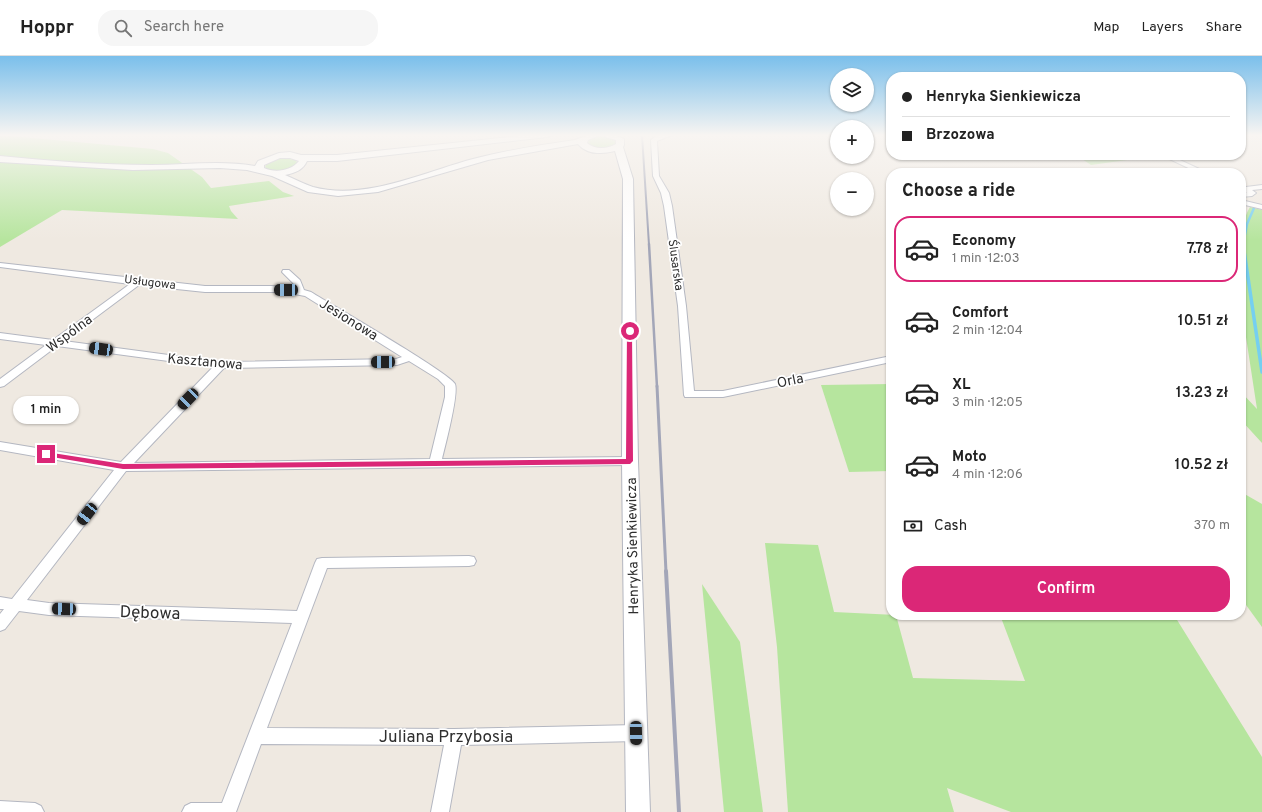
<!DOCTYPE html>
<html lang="en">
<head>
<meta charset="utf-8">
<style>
	:root { --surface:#fff; --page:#f6f6f6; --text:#222; --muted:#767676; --line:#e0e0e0; --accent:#db2777 }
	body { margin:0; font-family:Overpass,sans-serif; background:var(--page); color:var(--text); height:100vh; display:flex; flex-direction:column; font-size:15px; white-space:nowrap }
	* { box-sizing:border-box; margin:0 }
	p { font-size:13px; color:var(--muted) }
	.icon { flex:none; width:22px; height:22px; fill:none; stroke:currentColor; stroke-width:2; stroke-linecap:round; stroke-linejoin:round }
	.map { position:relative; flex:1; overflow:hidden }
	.drawer { position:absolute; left:886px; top:112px; width:360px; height:452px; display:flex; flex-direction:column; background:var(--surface); border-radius:16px; box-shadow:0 1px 3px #0004 }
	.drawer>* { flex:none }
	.top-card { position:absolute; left:886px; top:16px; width:360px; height:88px; border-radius:16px; box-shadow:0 1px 3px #0004; display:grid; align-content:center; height:88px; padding:0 16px; background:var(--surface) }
	.buttons { position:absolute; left:830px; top:12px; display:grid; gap:8px }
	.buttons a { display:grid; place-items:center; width:44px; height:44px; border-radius:50%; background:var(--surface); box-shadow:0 1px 3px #0004; font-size:20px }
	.end { position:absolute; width:18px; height:18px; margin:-9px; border:5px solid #db2777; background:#fff; box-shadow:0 0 0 2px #fff }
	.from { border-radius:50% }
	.bubble { position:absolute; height:28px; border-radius:14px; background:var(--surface); box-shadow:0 1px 3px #0004; font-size:13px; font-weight:600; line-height:28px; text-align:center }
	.car { position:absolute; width:12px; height:24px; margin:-12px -6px; border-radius:5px; box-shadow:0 0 3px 1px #0007; background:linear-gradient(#222 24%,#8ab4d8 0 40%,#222 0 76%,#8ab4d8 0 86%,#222 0) }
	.top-card b { display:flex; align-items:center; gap:14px; height:38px; font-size:15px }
	.top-card b+b { border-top:1px solid var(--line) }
	.top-card i { width:10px; height:10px; background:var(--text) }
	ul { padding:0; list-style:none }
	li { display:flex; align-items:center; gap:12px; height:66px; margin:0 8px 6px; padding:0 8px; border:2px solid transparent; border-radius:16px }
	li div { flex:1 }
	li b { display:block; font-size:15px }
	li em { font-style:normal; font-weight:600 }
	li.active { border-color:var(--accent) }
	li>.icon { width:36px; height:36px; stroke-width:1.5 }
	h2 { padding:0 16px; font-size:18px; line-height:48px }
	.pay { display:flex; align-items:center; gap:10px; height:44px; padding:0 16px; font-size:15px }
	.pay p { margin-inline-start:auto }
	.action { display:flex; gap:8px; margin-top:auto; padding:8px 16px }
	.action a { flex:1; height:46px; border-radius:16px; background:var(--accent); color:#fff; font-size:16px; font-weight:600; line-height:46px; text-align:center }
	header { display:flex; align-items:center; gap:24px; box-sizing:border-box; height:56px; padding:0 20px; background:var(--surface); border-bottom:1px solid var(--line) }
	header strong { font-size:19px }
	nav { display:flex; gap:22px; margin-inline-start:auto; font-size:14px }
	.search { width:280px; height:36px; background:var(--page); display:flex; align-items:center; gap:10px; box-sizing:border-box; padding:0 14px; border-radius:16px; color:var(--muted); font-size:15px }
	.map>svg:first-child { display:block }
</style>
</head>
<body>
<header>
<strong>Hoppr</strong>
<div class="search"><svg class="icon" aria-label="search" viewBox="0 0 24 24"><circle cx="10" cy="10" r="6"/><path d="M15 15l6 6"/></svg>Search here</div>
<nav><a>Map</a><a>Layers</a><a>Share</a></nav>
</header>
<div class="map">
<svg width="1262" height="756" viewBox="0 0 1262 756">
	<rect width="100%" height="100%" fill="#efe9e1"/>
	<!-- green -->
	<g fill="#b6e59e">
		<polygon points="0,79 153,93 168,97 202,121 211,132 269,125 283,136 294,140 229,150 231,155 238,163 62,154 0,191"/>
		<path d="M603,80L614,83L616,87C608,93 595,93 588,87L590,83Z"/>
		<polygon points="1076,99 1134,99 1142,102 1091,109"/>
		<path d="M282,102L296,104L297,107C290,114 273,118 265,111L267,107Z"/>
		<path d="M1250,151L1262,154V387L1241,364V336L1257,353L1244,268H1245C1242,236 1233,179 1250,151Z"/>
		<polygon points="891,328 891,415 849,416 821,329"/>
		<polygon points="1241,436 1262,448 1262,571 1241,542"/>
		<polygon points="765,487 818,489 834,556 896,559 913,622 1025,625 1000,559 1174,559 1262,701 1262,756 1011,756 947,732 954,756 788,756 777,591"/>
		<polygon points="702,528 740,586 763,756 724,756"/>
	</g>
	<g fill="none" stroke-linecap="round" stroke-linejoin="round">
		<!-- stream-far1 -->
		<polyline stroke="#75cff0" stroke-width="2.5" points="1243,189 1247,168 1254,152"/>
		<!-- stream -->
		<polyline stroke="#75cff0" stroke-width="3.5" points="1243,188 1262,316"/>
		<defs>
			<g id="street">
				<polygon points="661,79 672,79 657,85 659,120 669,137 672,150 686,250 694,335 723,335 891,300 891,306 723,341 685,341 684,339 678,250 664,150 661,137 653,120 651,84 656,80"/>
				<polygon points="1161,99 1169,99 1208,117 1199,117"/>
				<polygon points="1241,129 1246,131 1262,129 1262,133 1252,134 1256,137 1252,140 1241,141 1241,137 1247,137 1241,134"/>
				<polygon points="1241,144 1262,149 1262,153 1241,148"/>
				<path d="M0,207L205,230H271L295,232L293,227L282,216L283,214H289L300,224L304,234L311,236C330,248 450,317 455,328C459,338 445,390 442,403L630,401L634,402L636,405L634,408L630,409L126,415L27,544L49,547L297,555L315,507L317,503L322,502L469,500L474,501L476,505L474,509L469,510L327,512L267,672L454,673L637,669L643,671L645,677L643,683L637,685L461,689L449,756H431L444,689L261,688L236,756H182L185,750L191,747H222L292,567L49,559L19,555L5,573L0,575V558L4,553H0V541L12,543L114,414L0,394V386L121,406L213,311L57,290L4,330L0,331V323L46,289L0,283V277L53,284L130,228L0,211ZM139,229L205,236H284L305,240L402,301L396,303L221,306L64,285ZM409,305L438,323L445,330V341L430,403L134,407L224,312L397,309Z"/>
				<polygon points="0,745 35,747 41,750 44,756 0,756"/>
			</g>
			<path id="secondary" d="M528,79H551L547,81L337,105H307C303,114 295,117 285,119C295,123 304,128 313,131C365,145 424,116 473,103C507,94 541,89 575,84L588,79H600L588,84L587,87C595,94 607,93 616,88V84L605,81L604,79H615L624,83V89L623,91L633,123L638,405L650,756H626L622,405L623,123L615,95C603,98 587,99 578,88L488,104L378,136L338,140L308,136L272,120L247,114L220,112L133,114L0,106V100C50,105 101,109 151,109C186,109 220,104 255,110L258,105L279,97L290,96L301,99H337ZM280,102H290L299,105C291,115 275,117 264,112V109Z"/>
		</defs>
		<!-- street casing -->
		<use href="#street" stroke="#b4b7c1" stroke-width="2"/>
		<!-- secondary casing -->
		<use href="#secondary" stroke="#b4b7c1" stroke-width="2"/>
		<!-- street -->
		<use href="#street" fill="#fff" fill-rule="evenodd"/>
		<!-- secondary -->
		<use href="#secondary" fill="#fff" fill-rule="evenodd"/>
		<!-- rail-far3 -->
		<polyline stroke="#a3a6b8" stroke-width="2" points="642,79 649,189"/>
		<!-- rail-far2 -->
		<polyline stroke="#a3a6b8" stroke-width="2.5" points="649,188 657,331"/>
		<!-- rail-far1 -->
		<polyline stroke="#a3a6b8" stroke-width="3" points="657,330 666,516"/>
		<!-- rail -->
		<polyline stroke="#a3a6b8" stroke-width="4" points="666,515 679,756"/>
	</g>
	<!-- sky -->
	<linearGradient id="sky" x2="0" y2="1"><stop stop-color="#7abfeb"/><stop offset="0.43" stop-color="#f8f5f2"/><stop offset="1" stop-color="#f8f5f2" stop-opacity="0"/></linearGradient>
	<rect width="1262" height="184" fill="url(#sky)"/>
	<!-- route -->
	<polygon fill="#db2777" points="630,273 632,275 633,405 630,408 123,413 46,400 43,398 46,396 123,408 626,403 627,275"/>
	<g text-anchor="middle" stroke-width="3.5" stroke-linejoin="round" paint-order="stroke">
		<!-- far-street labels -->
		<g font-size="12" fill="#2e2e2e" stroke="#fff">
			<text transform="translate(676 209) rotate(82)" y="4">Ślusarska</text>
			<text transform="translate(150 226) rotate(7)" y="4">Usługowa</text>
		</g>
		<!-- street labels -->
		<g font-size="14" fill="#2e2e2e" stroke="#fff">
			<text transform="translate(349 263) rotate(32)" y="5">Jesionowa</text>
			<text transform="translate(69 277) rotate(-37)" y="5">Wspólna</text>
			<text transform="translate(205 305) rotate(5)" y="5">Kasztanowa</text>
			<text transform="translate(790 324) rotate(-12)" y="5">Orla</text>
			<text transform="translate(632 490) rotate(-91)" y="5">Henryka Sienkiewicza</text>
		</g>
		<!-- near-street labels -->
		<g font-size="17" fill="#2e2e2e" stroke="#fff">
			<text transform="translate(150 556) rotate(2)" y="6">Dębowa</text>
			<text x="446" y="686">Juliana Przybosia</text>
		</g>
	</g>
</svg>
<div class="buttons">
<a><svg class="icon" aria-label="layers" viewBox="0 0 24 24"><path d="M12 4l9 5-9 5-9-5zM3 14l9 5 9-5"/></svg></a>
<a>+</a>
<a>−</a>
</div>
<i class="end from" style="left:630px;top:275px"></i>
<i class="end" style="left:46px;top:398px"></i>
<div class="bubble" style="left:13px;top:340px;width:66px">1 min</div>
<i class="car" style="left:286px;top:234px;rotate:270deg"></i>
<i class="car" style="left:101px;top:293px;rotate:278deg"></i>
<i class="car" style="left:383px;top:306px;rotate:269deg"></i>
<i class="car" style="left:188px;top:343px;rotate:224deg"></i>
<i class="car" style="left:87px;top:458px;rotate:218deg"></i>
<i class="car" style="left:64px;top:553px;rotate:272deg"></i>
<i class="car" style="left:636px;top:677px;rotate:179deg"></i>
<div class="top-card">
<b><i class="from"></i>Henryka Sienkiewicza</b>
<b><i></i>Brzozowa</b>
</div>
<section class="drawer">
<h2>Choose a ride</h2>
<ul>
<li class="active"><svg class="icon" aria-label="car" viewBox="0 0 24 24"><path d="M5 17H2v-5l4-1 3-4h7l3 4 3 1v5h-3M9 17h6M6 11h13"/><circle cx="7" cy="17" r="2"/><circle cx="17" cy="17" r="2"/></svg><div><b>Economy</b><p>1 min · 12:03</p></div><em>7.78 zł</em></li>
<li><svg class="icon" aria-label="car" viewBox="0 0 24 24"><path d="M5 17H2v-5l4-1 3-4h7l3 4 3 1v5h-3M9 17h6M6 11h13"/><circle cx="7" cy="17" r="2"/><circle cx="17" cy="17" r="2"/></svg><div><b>Comfort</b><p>2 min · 12:04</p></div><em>10.51 zł</em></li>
<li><svg class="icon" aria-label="car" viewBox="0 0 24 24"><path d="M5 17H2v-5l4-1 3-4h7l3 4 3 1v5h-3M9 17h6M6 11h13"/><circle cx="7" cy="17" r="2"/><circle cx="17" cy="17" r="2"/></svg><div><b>XL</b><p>3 min · 12:05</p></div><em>13.23 zł</em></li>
<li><svg class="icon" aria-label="car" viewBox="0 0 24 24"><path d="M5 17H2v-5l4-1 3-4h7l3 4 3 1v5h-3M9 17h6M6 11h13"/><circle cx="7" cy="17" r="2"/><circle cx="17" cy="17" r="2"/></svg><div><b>Moto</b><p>4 min · 12:06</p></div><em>10.52 zł</em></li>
</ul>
<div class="pay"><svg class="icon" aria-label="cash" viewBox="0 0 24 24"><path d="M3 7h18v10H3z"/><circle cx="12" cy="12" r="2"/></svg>Cash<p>370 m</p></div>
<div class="action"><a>Confirm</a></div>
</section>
</div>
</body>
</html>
